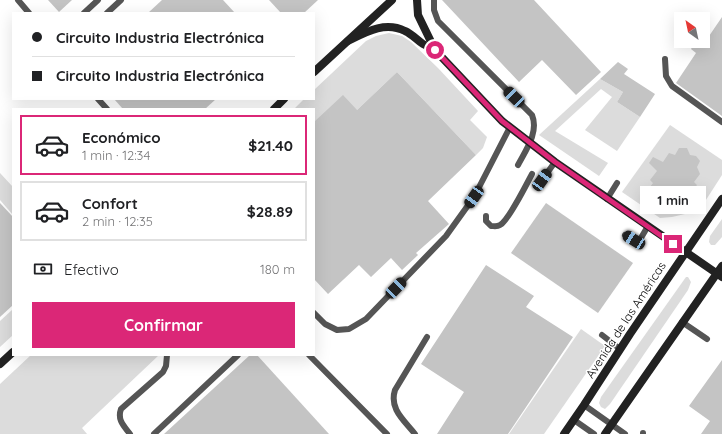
<!DOCTYPE html>
<html lang="es">
<head>
<meta charset="utf-8">
<style>
	:root { --surface:#fff; --page:#f6f6f6; --text:#202124; --muted:#757577; --line:#e0e0e0; --accent:#db2777 }
	body { margin:0; font-family:Quicksand,sans-serif; background:var(--page); color:var(--text); height:100vh; display:flex; flex-direction:column; font-size:15px; white-space:nowrap }
	* { box-sizing:border-box; margin:0 }
	p { font-size:13px; color:var(--muted) }
	.icon { flex:none; width:22px; height:22px; fill:none; stroke:currentColor; stroke-width:2; stroke-linecap:round; stroke-linejoin:round }
	.map { position:relative; flex:1; overflow:hidden }
	.sheet { position:absolute; left:12px; top:108px; width:303px; height:248px; display:flex; flex-direction:column; background:var(--surface); border-radius:0px; box-shadow:0 4px 16px #0002 }
	.sheet>* { flex:none }
	.top-card { position:absolute; left:12px; top:12px; width:303px; height:88px; border-radius:0px; box-shadow:0 4px 16px #0002; display:grid; align-content:center; height:88px; padding:0 20px; background:var(--surface) }
	.needle { width:26px; rotate:327deg }
	.buttons { position:absolute; left:674px; top:12px; display:grid; gap:8px }
	.buttons a { display:grid; place-items:center; width:36px; height:36px; border-radius:0px; background:var(--surface); box-shadow:0 4px 16px #0002; font-size:20px }
	.end { position:absolute; width:18px; height:18px; margin:-9px; border:5px solid #db2777; background:#fff; box-shadow:0 0 0 2px #fff }
	.from { border-radius:50% }
	.bubble { position:absolute; height:28px; border-radius:0px; background:var(--surface); box-shadow:0 4px 16px #0002; font-size:13px; font-weight:700; line-height:28px; text-align:center }
	.car { position:absolute; width:12px; height:24px; margin:-12px -6px; border-radius:5px; box-shadow:0 0 3px 1px #0007; background:linear-gradient(#222 24%,#8ab4d8 0 40%,#222 0 76%,#8ab4d8 0 86%,#222 0) }
	.top-card b { display:flex; align-items:center; gap:14px; height:38px; font-size:15px }
	.top-card b+b { border-top:1px solid var(--line) }
	.top-card i { width:10px; height:10px; background:var(--text) }
	ul { padding:7px 0 0; list-style:none }
	li { display:flex; align-items:center; gap:12px; height:60px; margin:0 8px 6px; padding:0 12px; border:2px solid var(--line); border-radius:0px }
	li div { flex:1 }
	li b { display:block; font-size:15px }
	li em { font-style:normal; font-weight:700 }
	li.selected { border-color:var(--accent) }
	li>.icon { width:36px; height:36px; stroke-width:1.5 }
	.pay { display:flex; align-items:center; gap:10px; height:44px; padding:0 20px; font-size:15px }
	.pay p { margin-inline-start:auto }
	.action { display:flex; gap:8px; margin-top:auto; padding:8px 20px }
	.action a { flex:1; height:46px; border-radius:0px; background:var(--accent); color:#fff; font-size:16px; font-weight:700; line-height:46px; text-align:center }
	.map>svg:first-child { display:block }
</style>
</head>
<body>
<div class="map">
<svg width="722" height="434" viewBox="0 0 722 434">
	<rect width="100%" height="100%" fill="#fff"/>
	<!-- green -->
	<g fill="#dcdcdc">
		<polygon points="389,33 402,36 411,42 438,68 478,111 470,120 487,137 483,148 476,155 397,72 357,110 314,122 314,109 294,109 304,99 314,99 314,90 366,41 376,36"/>
		<polygon points="600,79 623,92 617,102 640,117 617,151 585,130 612,97 601,89 555,131 608,163 599,176 539,135"/>
		<polygon points="670,125 722,160 722,175 704,203 694,210 685,214 672,217 660,218 622,192"/>
		<polygon points="0,173 13,187 13,215 0,200"/>
		<polygon points="722,219 722,237 715,245 711,245 709,242 710,236"/>
		<polygon points="686,277 688,277 691,282 688,290 610,404 605,409 601,407 599,403 601,397"/>
		<polygon points="13,309 13,335 0,347 0,321"/>
		<polygon points="581,329 605,346 544,434 509,434"/>
		<polygon points="31,355 159,355 82,428 87,434 0,434 0,384"/>
	</g>
	<!-- building -->
	<g fill="#c4c4c4">
		<polygon points="48,0 72,0 59,12"/>
		<polygon points="162,0 223,0 235,13 148,13"/>
		<polygon points="269,0 318,0 304,13 281,13"/>
		<polygon points="442,0 534,0 601,72 576,95 542,60 519,82"/>
		<polygon points="722,17 722,116 676,83 696,53 691,49 696,41 705,42"/>
		<polygon points="618,62 628,69 624,74 655,94 640,117 617,102 623,92 600,79"/>
		<polygon points="397,72 476,155 428,201 449,224 416,253 418,255 402,270 391,258 371,277 359,265 328,294 314,279 314,122 343,95 357,110"/>
		<polygon points="114,99 216,99 205,109 123,109"/>
		<polygon points="679,148 687,148 690,155 696,156 700,161 697,167 700,174 694,182 697,185 691,193 688,191 683,199 676,198 672,203 664,203 661,196 654,196 650,187 653,183 650,180 657,171 649,163 653,157 663,162 669,153 675,155"/>
		<polygon points="0,203 13,217 13,305 0,317"/>
		<polygon points="546,203 633,263 598,313 511,253"/>
		<polygon points="486,265 534,296 526,307 573,337 508,434 437,434 464,392 421,364"/>
		<polygon points="250,355 257,355 329,434 164,434"/>
		<polygon points="722,360 722,434 701,434 710,421 689,406"/>
	</g>
	<g fill="none" stroke-linecap="round" stroke-linejoin="round">
		<!-- lane -->
		<g stroke="#555" stroke-width="6">
			<polyline points="18,0 29,13"/>
			<path d="M434,0V10L438,21L532,115C539,132 526,150 518,165"/>
			<polyline points="84,13 98,0"/>
			<polyline points="107,13 121,0"/>
			<polyline points="665,59 666,76 672,86 722,122"/>
			<polyline points="98,99 107,109"/>
			<polyline points="542,180 555,162"/>
			<polyline points="607,199 617,183"/>
			<path d="M486,216V221L491,226C494,226 497,227 500,225C509,220 526,185 532,174"/>
			<polyline points="625,235 638,243 648,226"/>
			<polyline points="314,313 325,324 337,330 349,329 366,319 446,236 474,197 510,127"/>
			<polyline points="682,322 707,339"/>
			<polyline points="602,335 620,349"/>
			<polyline points="309,355 387,434"/>
			<polyline points="584,405 625,434"/>
			<polyline points="574,420 594,434"/>
			<path d="M130,434C124,426 117,420 121,409L163,372L166,366L167,355"/>
			<polyline points="154,434 238,355"/>
			<path d="M415,434C404,420 389,409 395,390L427,337"/>
			<polyline points="643,434 643,433"/>
		</g>
		<!-- secondary -->
		<g stroke="#222" stroke-width="8">
			<polyline points="417,0 418,15 435,50"/>
			<path d="M348,41C366,32 385,21 405,31C412,34 417,40 423,44C427,46 431,48 435,50L502,121L555,162L722,277"/>
			<polyline points="314,72 392,0"/>
			<polyline points="274,109 284,99"/>
			<polyline points="0,364 13,352"/>
			<polyline points="564,434 584,405 630,334 722,199"/>
			<polyline points="605,434 722,266"/>
		</g>
	</g>
	<g fill="none" stroke-linecap="round" stroke-linejoin="round">
		<!-- route -->
		<polyline stroke="#db2777" stroke-width="5" points="435,50 502,121 555,162 673,244"/>
	</g>
	<g text-anchor="middle" stroke-width="3" stroke-linejoin="round" paint-order="stroke">
		<!-- street labels -->
		<g font-size="12" fill="#000" stroke="#fff">
			<text transform="translate(626 320) rotate(-57)" y="4">Avenida de las Américas</text>
		</g>
	</g>
</svg>
<div class="buttons">
<a><svg class="needle" viewBox="-14 -14 28 28"><path d="M0-13l5 13h-10z" fill="#e53935"/><path d="M0 13l5-13h-10z" fill="#757577"/></svg></a>
</div>
<i class="end from" style="left:435px;top:50px"></i>
<i class="end" style="left:673px;top:244px"></i>
<div class="bubble" style="left:640px;top:186px;width:66px">1 min</div>
<i class="car" style="left:514px;top:97px;rotate:314deg"></i>
<i class="car" style="left:542px;top:180px;rotate:36deg"></i>
<i class="car" style="left:474px;top:197px;rotate:215deg"></i>
<i class="car" style="left:634px;top:240px;rotate:302deg"></i>
<i class="car" style="left:396px;top:288px;rotate:44deg"></i>
<div class="top-card">
<b><i class="from"></i>Circuito Industria Electrónica</b>
<b><i></i>Circuito Industria Electrónica</b>
</div>
<section class="sheet">
<ul>
<li class="selected"><svg class="icon" aria-label="car" viewBox="0 0 24 24"><path d="M5 17H2v-5l4-1 3-4h7l3 4 3 1v5h-3M9 17h6M6 11h13"/><circle cx="7" cy="17" r="2"/><circle cx="17" cy="17" r="2"/></svg><div><b>Económico</b><p>1 min · 12:34</p></div><em>$21.40</em></li>
<li><svg class="icon" aria-label="car" viewBox="0 0 24 24"><path d="M5 17H2v-5l4-1 3-4h7l3 4 3 1v5h-3M9 17h6M6 11h13"/><circle cx="7" cy="17" r="2"/><circle cx="17" cy="17" r="2"/></svg><div><b>Confort</b><p>2 min · 12:35</p></div><em>$28.89</em></li>
</ul>
<div class="pay"><svg class="icon" aria-label="cash" viewBox="0 0 24 24"><path d="M3 7h18v10H3z"/><circle cx="12" cy="12" r="2"/></svg>Efectivo<p>180 m</p></div>
<div class="action"><a>Confirmar</a></div>
</section>
</div>
</body>
</html>
